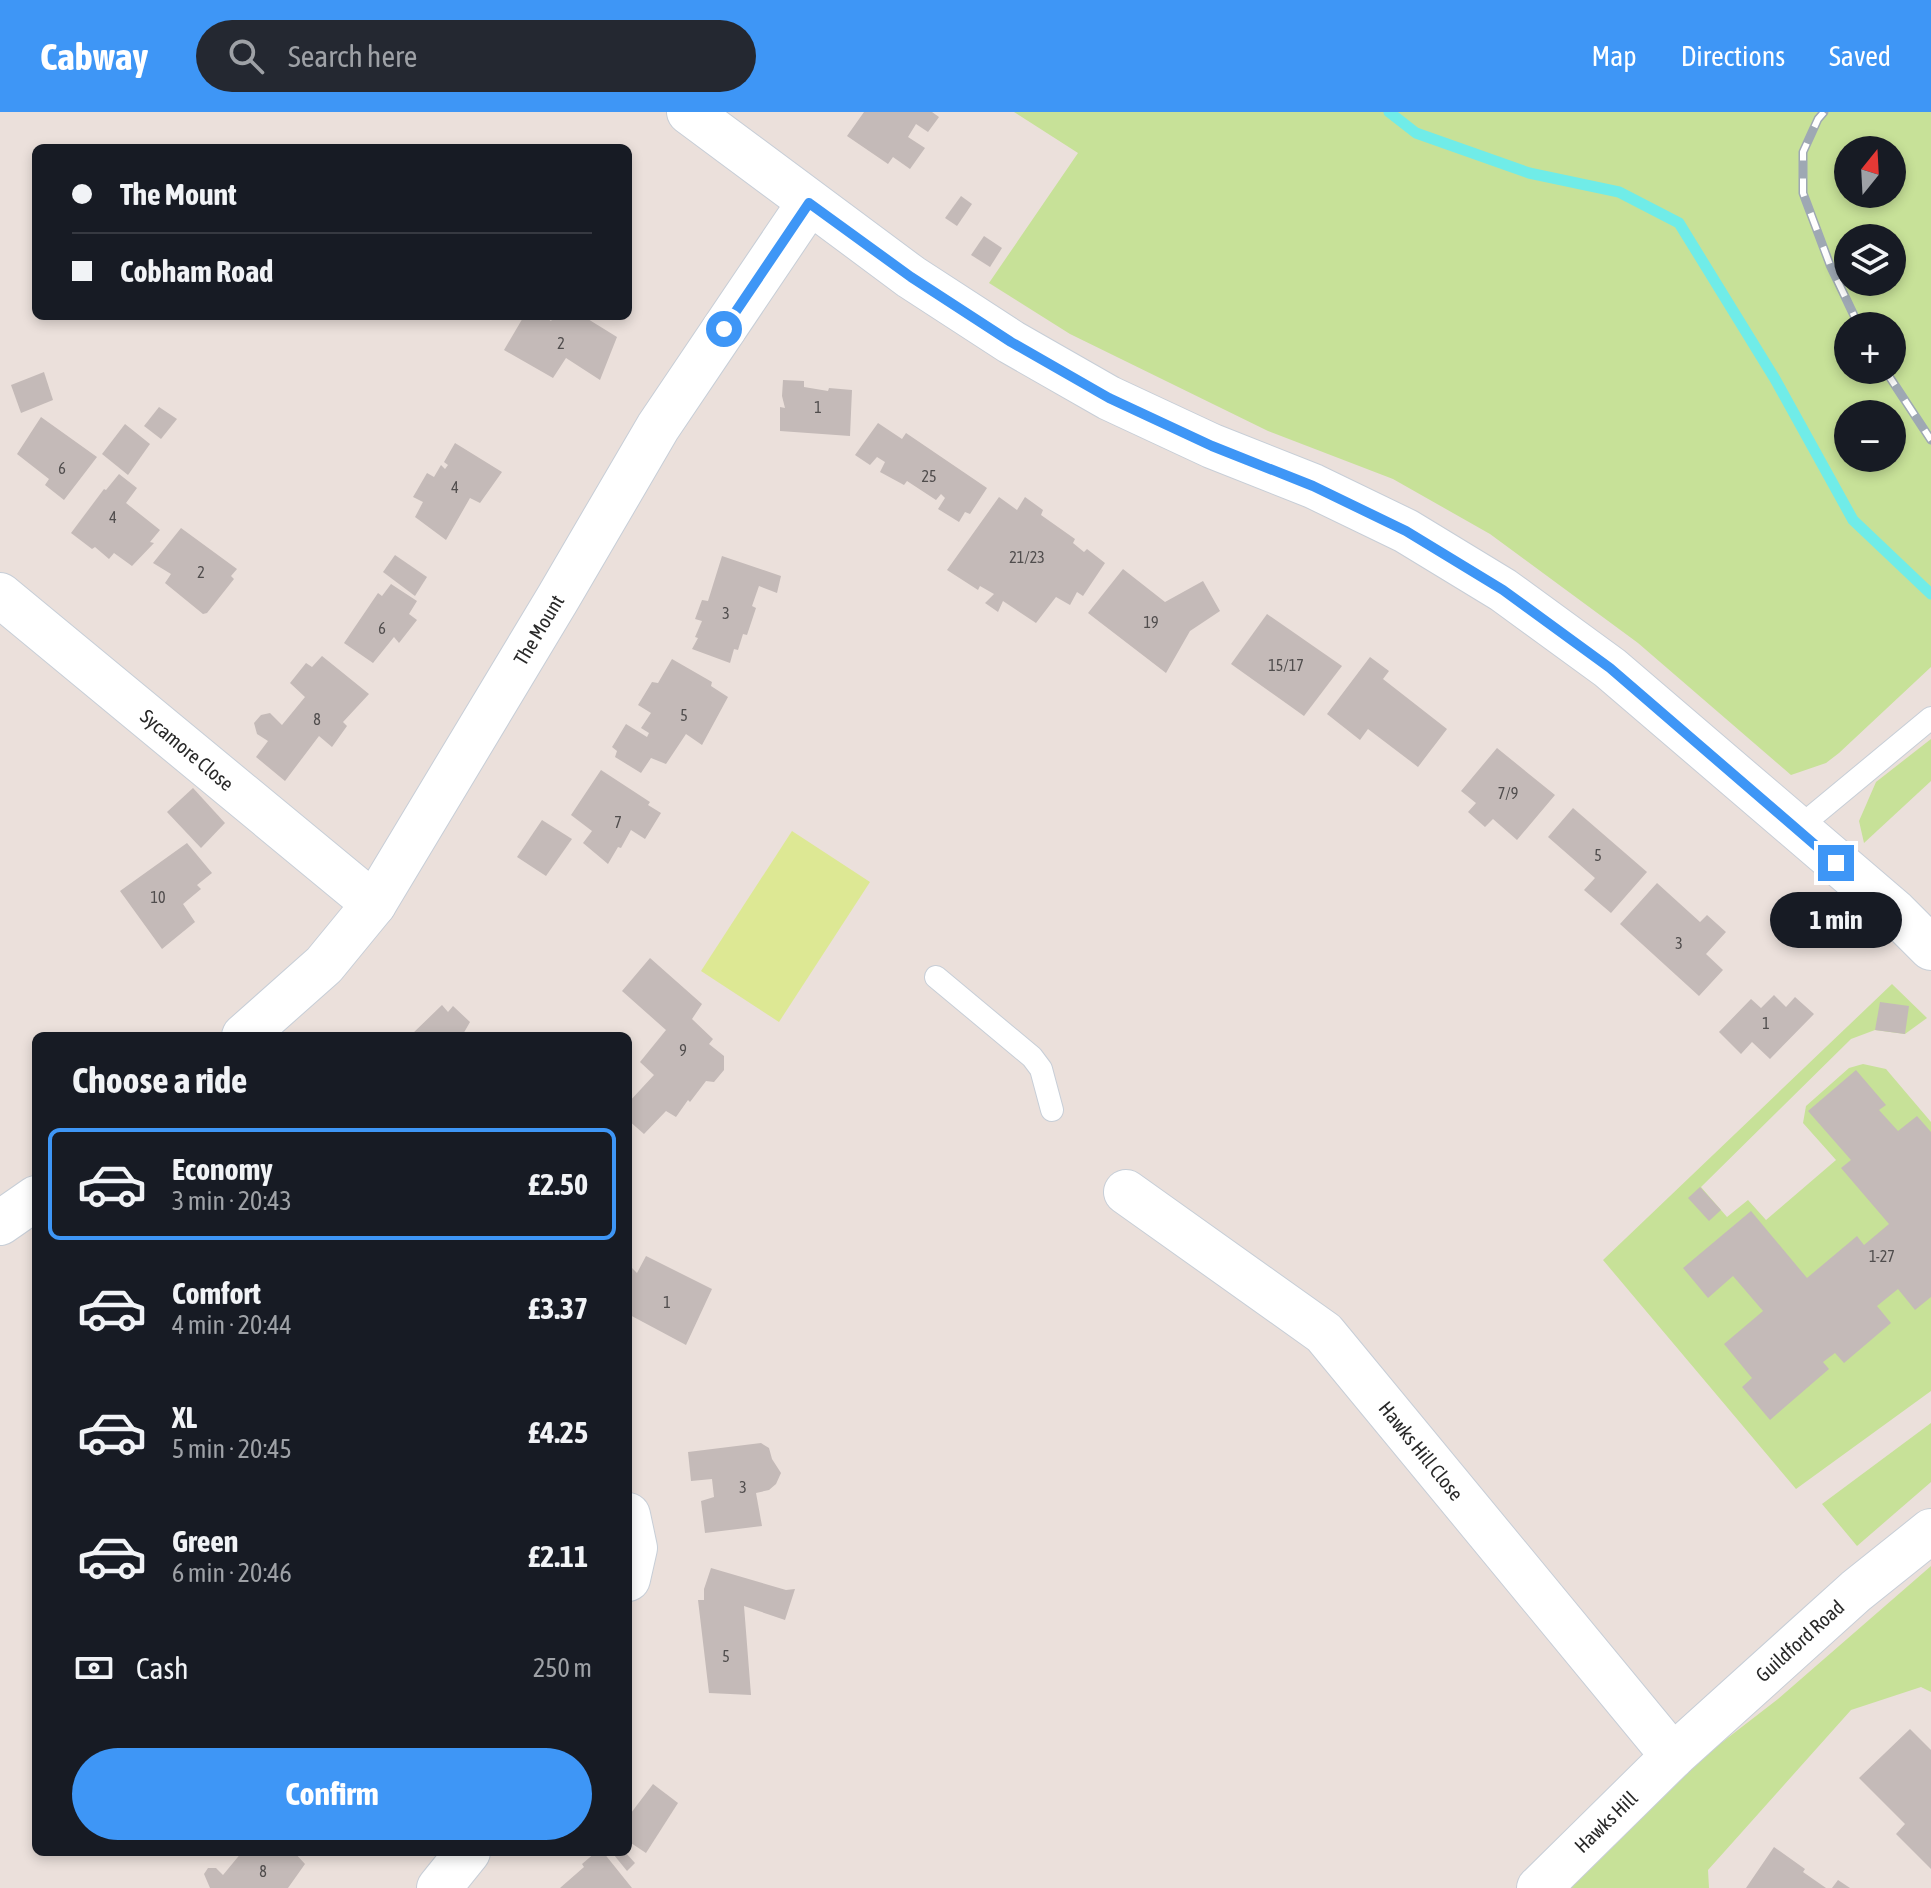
<!DOCTYPE html>
<html lang="en">
<head>
<meta charset="utf-8">
<style>
	:root { --surface:#171b24; --page:#242831; --text:#f1f3f6; --muted:#9ea1a6; --line:#363941; --accent:#3e96f6 }
	body { margin:0; font-family:"Asap Condensed",sans-serif; background:var(--page); color:var(--text); height:100vh; display:flex; flex-direction:column; font-size:30px; white-space:nowrap }
	* { box-sizing:border-box; margin:0 }
	p { font-size:26px; color:var(--muted) }
	.icon { flex:none; width:44px; height:44px; fill:none; stroke:currentColor; stroke-width:2; stroke-linecap:round; stroke-linejoin:round }
	.map { position:relative; flex:1; overflow:hidden }
	.drawer { position:absolute; left:32px; top:920px; width:600px; height:824px; display:flex; flex-direction:column; background:var(--surface); border-radius:12px; box-shadow:0 4px 12px #0003 }
	.drawer>* { flex:none }
	.hud { position:absolute; left:32px; top:32px; width:600px; height:176px; border-radius:12px; box-shadow:0 4px 12px #0003; display:grid; align-content:center; height:176px; padding:0 40px; background:var(--surface) }
	.needle { width:52px; rotate:18deg }
	.tools { position:absolute; left:1834px; top:24px; display:grid; gap:16px }
	.tools a { display:grid; place-items:center; width:72px; height:72px; border-radius:50%; background:var(--surface); box-shadow:0 4px 12px #0003; font-size:40px }
	.end { position:absolute; width:36px; height:36px; margin:-18px; border:10px solid #3e96f6; background:#fff; box-shadow:0 0 0 4px #fff }
	.from { border-radius:50% }
	.bubble { position:absolute; height:56px; border-radius:28px; background:var(--surface); box-shadow:0 4px 12px #0003; font-size:26px; font-weight:700; line-height:56px; text-align:center }
	.hud b { display:flex; align-items:center; gap:28px; height:76px; font-size:30px }
	.hud b+b { border-top:2px solid var(--line) }
	.hud i { width:20px; height:20px; background:var(--text) }
	ul { padding:0; list-style:none }
	li { display:flex; align-items:center; gap:24px; height:112px; margin:0 16px 12px; padding:0 24px; border:4px solid transparent; border-radius:12px }
	li div { flex:1 }
	li b { display:block; font-size:30px }
	li em { font-style:normal; font-weight:700 }
	li.current { border-color:var(--accent) }
	li>.icon { width:72px; height:72px; stroke-width:1.5 }
	h2 { padding:0 40px; font-size:36px; line-height:96px }
	.pay { display:flex; align-items:center; gap:20px; height:88px; padding:0 40px; font-size:30px }
	.pay p { margin-inline-start:auto }
	.primary-button { display:flex; gap:16px; margin-top:auto; padding:16px 40px }
	.primary-button a { flex:1; height:92px; border-radius:48px; background:var(--accent); color:#fff; font-size:32px; font-weight:700; line-height:92px; text-align:center }
	header { display:flex; align-items:center; gap:48px; box-sizing:border-box; height:112px; padding:0 40px; background:var(--accent); color:#fff }
	header strong { font-size:38px }
	nav { display:flex; gap:44px; margin-inline-start:auto; font-size:28px }
	.search { width:560px; height:72px; background:var(--page); display:flex; align-items:center; gap:20px; box-sizing:border-box; padding:0 28px; border-radius:44px; color:var(--muted); font-size:30px }
	.map>svg:first-child { display:block }
</style>
</head>
<body>
<header>
<strong>Cabway</strong>
<div class="search"><svg class="icon" aria-label="search" viewBox="0 0 24 24"><circle cx="10" cy="10" r="6"/><path d="M15 15l6 6"/></svg>Search here</div>
<nav><a>Map</a><a>Directions</a><a>Saved</a></nav>
</header>
<div class="map">
<svg width="1931" height="1776" viewBox="0 0 1931 1776">
	<rect width="100%" height="100%" fill="#ebe0db"/>
	<!-- green -->
	<g fill="#c7e198" fill-rule="evenodd">
		<path d="M1014,0H1931V555L1839,641L1826,651L1791,663L1638,531L1490,422L1393,367L1268,319L1070,222L989,171L1078,41ZM1892,38V82H1848V38ZM1892,126V170H1848V126ZM1848,214H1892V258H1848ZM1892,302V346H1848V302Z"/>
		<polygon points="1931,627 1931,669 1864,731 1859,709 1876,670"/>
		<polygon points="1892,872 1927,906 1905,922 1875,918 1851,927 1701,1075 1727,1105 1748,1088 1766,1108 1836,1048 1803,1011 1806,994 1849,956 1863,952 1886,957 1931,1010 1931,1279 1796,1377 1603,1148"/>
		<polygon points="1931,1311 1931,1370 1857,1434 1822,1392"/>
		<polygon points="1931,1454 1931,1580 1921,1575 1851,1598 1708,1758 1709,1776 1554,1776 1641,1693 1778,1587"/>
	</g>
	<!-- pitch -->
	<polygon fill="#dde894" points="792,719 870,770 779,910 701,859"/>
	<g fill="none" stroke-linecap="round" stroke-linejoin="round">
		<!-- stream -->
		<polyline stroke="#70ece8" stroke-width="11" points="1389,0 1416,21 1529,61 1619,80 1679,111 1775,267 1853,408 1931,482"/>
	</g>
	<!-- building -->
	<g fill="#c4bab8">
		<polygon points="864,0 932,0 939,5 928,20 916,12 908,25 925,36 910,57 893,45 888,52 847,24"/>
		<polygon points="961,84 972,92 957,114 945,106"/>
		<polygon points="984,124 1002,136 990,155 971,143"/>
		<polygon points="524,204 543,204 551,209 555,204 583,204 617,225 600,268 566,246 553,266 504,238"/>
		<polygon points="44,260 53,288 21,301 11,273"/>
		<polygon points="783,268 804,269 804,275 828,279 829,276 852,278 850,324 780,319 780,295 785,296 782,284"/>
		<polygon points="159,295 177,307 161,327 144,314"/>
		<polygon points="41,305 97,345 64,388 45,373 49,367 17,342"/>
		<polygon points="878,311 902,327 906,321 987,376 970,402 965,400 959,410 938,397 945,386 941,382 936,388 907,369 904,373 880,360 885,350 877,345 870,353 855,343"/>
		<polygon points="125,312 150,332 128,363 102,342"/>
		<polygon points="455,331 502,360 480,391 470,386 446,428 415,405 423,390 413,385 427,361 434,365 441,353 445,357 448,353 444,350"/>
		<polygon points="119,362 137,376 126,391 160,418 150,430 154,431 132,454 114,441 109,447 95,435 92,437 71,421 104,377 106,378"/>
		<polygon points="999,385 1017,398 1025,385 1043,398 1041,403 1075,427 1073,431 1084,440 1087,437 1105,451 1083,484 1077,480 1070,493 1056,485 1036,511 1003,489 998,500 985,491 994,482 980,474 978,478 947,458"/>
		<polygon points="181,416 237,457 231,464 234,467 207,501 203,502 165,471 171,462 153,451"/>
		<polygon points="395,443 427,465 415,484 383,460"/>
		<polygon points="722,444 781,464 777,481 759,474 752,494 756,496 747,523 743,522 738,538 734,537 730,551 692,537 698,526 695,525 702,509 695,507 702,488 708,489"/>
		<polygon points="1123,457 1165,490 1203,469 1220,499 1190,519 1166,561 1088,501"/>
		<polygon points="391,472 417,489 409,502 417,508 399,531 394,525 373,551 344,531 378,481 382,484"/>
		<polygon points="1267,502 1342,554 1304,604 1231,552"/>
		<polygon points="322,544 369,582 343,610 347,614 332,635 319,624 285,669 256,645 268,629 257,622 254,611 261,603 270,601 282,613 305,585 290,571 306,551 312,555"/>
		<polygon points="1370,545 1389,559 1383,567 1447,617 1418,655 1368,617 1360,628 1327,602"/>
		<polygon points="672,547 712,570 711,574 728,585 702,633 686,622 666,652 651,646 641,661 615,645 617,639 612,635 626,612 647,625 649,621 641,616 651,601 638,593 652,570 658,571"/>
		<polygon points="1497,636 1555,683 1517,728 1493,707 1485,715 1468,700 1476,691 1461,679"/>
		<polygon points="601,658 650,690 648,693 661,701 645,727 631,718 621,736 618,735 608,752 583,731 592,719 571,703"/>
		<polygon points="193,676 225,711 201,736 167,700"/>
		<polygon points="1573,696 1647,760 1611,801 1584,778 1595,766 1548,725"/>
		<polygon points="542,708 572,727 546,764 517,745"/>
		<polygon points="187,731 212,761 197,773 201,777 183,792 195,810 162,837 120,779"/>
		<polygon points="1657,771 1700,810 1707,803 1726,820 1706,842 1723,858 1699,884 1620,812"/>
		<polygon points="650,846 702,892 692,907 713,927 709,932 724,944 724,958 714,970 706,969 690,990 688,988 676,1005 666,999 644,1022 628,1008 628,991 654,963 640,950 666,918 622,879"/>
		<polygon points="1774,883 1786,895 1795,885 1814,902 1770,947 1752,930 1741,942 1719,920 1751,887 1761,896"/>
		<polygon points="1880,890 1909,894 1905,922 1875,918"/>
		<polygon points="442,893 448,900 453,894 470,910 462,924 410,924"/>
		<polygon points="1856,958 1886,993 1879,998 1898,1019 1917,1004 1931,1020 1931,1185 1915,1198 1898,1177 1877,1194 1891,1211 1844,1251 1835,1241 1823,1250 1829,1257 1770,1308 1742,1275 1752,1266 1724,1232 1763,1199 1733,1164 1708,1186 1683,1156 1751,1099 1807,1166 1857,1124 1864,1133 1889,1112 1841,1056 1851,1048 1808,999"/>
		<polygon points="1700,1075 1721,1098 1709,1109 1688,1086"/>
		<polygon points="646,1144 712,1177 686,1233 628,1202 628,1152 637,1161"/>
		<polygon points="761,1331 769,1336 772,1347 781,1361 776,1372 769,1378 756,1381 762,1414 705,1421 701,1389 714,1385 712,1367 691,1369 688,1340"/>
		<polygon points="711,1456 786,1478 795,1477 785,1508 744,1494 751,1583 709,1581 698,1488 704,1488 704,1477"/>
		<polygon points="1910,1617 1931,1638 1931,1757 1896,1722 1905,1712 1859,1666"/>
		<polygon points="653,1672 678,1691 646,1741 628,1729 628,1705"/>
		<polygon points="1774,1735 1805,1757 1803,1760 1826,1776 1746,1776"/>
		<polygon points="242,1740 294,1740 305,1752 288,1776 210,1776 204,1762 208,1756 216,1756 223,1763"/>
		<polygon points="596,1740 603,1740 632,1776 560,1776 584,1755 582,1752"/>
		<polygon points="618,1740 625,1740 635,1751 627,1759 614,1743"/>
		<polygon points="1838,1768 1850,1776 1832,1776"/>
	</g>
	<g fill="none" stroke-linecap="round" stroke-linejoin="round">
		<defs>
			<g id="service">
				<polyline points="1797,717 1931,606"/>
				<polyline points="936,865 1032,945 1041,957 1052,998"/>
			</g>
			<g id="minor">
				<polyline points="0,483 374,792"/>
				<polyline points="244,924 324,853 374,792 558,486 658,315 809,91"/>
				<polyline points="1126,1080 1324,1221 1673,1644"/>
				<polyline points="0,1111 36,1086"/>
				<polyline points="628,1403 635,1436 628,1467"/>
				<polyline points="439,1776 468,1740"/>
			</g>
			<polyline id="tertiary" points="689,0 911,165 1011,230 1109,286 1212,334 1313,374 1406,419 1503,478 1610,556 1895,800 1931,836"/>
			<polyline id="secondary" points="1539,1776 1673,1644 1856,1479 1931,1419"/>
		</defs>
		<!-- service casing -->
		<use href="#service" stroke="#c7ced7" stroke-width="24"/>
		<!-- minor casing -->
		<use href="#minor" stroke="#c7ced7" stroke-width="46"/>
		<!-- tertiary casing -->
		<use href="#tertiary" stroke="#c7ced7" stroke-width="46"/>
		<!-- secondary casing -->
		<use href="#secondary" stroke="#c7ced7" stroke-width="46"/>
		<!-- service -->
		<use href="#service" stroke="#fff" stroke-width="22"/>
		<!-- minor -->
		<use href="#minor" stroke="#fff" stroke-width="44"/>
		<!-- tertiary -->
		<use href="#tertiary" stroke="#fff" stroke-width="44"/>
		<!-- secondary -->
		<use href="#secondary" stroke="#fff" stroke-width="44"/>
		<defs>
			<g id="rail">
				<polyline points="1824,0 1818,7 1803,40 1803,81 1830,153 1859,214"/>
				<polyline points="1885,258 1931,328"/>
			</g>
		</defs>
		<!-- rail casing -->
		<use href="#rail" stroke="#9ea8b3" stroke-width="9"/>
		<!-- rail -->
		<use href="#rail" stroke="#fff" stroke-width="6" stroke-dasharray="18" stroke-linecap="butt"/>
	</g>
	<g fill="none" stroke-linecap="round" stroke-linejoin="round">
		<!-- route -->
		<polyline stroke="#3e96f6" stroke-width="10" points="724,217 809,91 911,165 1011,230 1109,286 1212,334 1313,374 1406,419 1503,478 1610,556 1836,751"/>
	</g>
	<g text-anchor="middle" stroke-width="6" stroke-linejoin="round" paint-order="stroke">
		<!-- number labels -->
		<g font-size="16" fill="#504d4d">
			<text x="561" y="237">2</text>
			<text x="818" y="301">1</text>
			<text x="62" y="362">6</text>
			<text x="929" y="370">25</text>
			<text x="455" y="381">4</text>
			<text x="113" y="411">4</text>
			<text x="1027" y="451">21/23</text>
			<text x="201" y="466">2</text>
			<text x="726" y="507">3</text>
			<text x="1151" y="516">19</text>
			<text x="382" y="522">6</text>
			<text x="1286" y="559">15/17</text>
			<text x="684" y="609">5</text>
			<text x="317" y="613">8</text>
			<text x="1508" y="687">7/9</text>
			<text x="618" y="716">7</text>
			<text x="1598" y="749">5</text>
			<text x="158" y="791">10</text>
			<text x="1679" y="837">3</text>
			<text x="1766" y="917">1</text>
			<text x="683" y="944">9</text>
			<text x="1882" y="1150">1-27</text>
			<text x="667" y="1196">1</text>
			<text x="743" y="1381">3</text>
			<text x="726" y="1550">5</text>
			<text x="263" y="1765">8</text>
		</g>
		<!-- street labels -->
		<g font-size="20" fill="#292929" stroke="#fff">
			<text transform="translate(539 518) rotate(-59)" y="7">The Mount</text>
			<text transform="translate(187 638) rotate(40)" y="7">Sycamore Close</text>
			<text transform="translate(1421 1339) rotate(51)" y="7">Hawks Hill Close</text>
			<text transform="translate(1800 1529) rotate(-42)" y="7">Guildford Road</text>
			<text transform="translate(1606 1710) rotate(-44)" y="7">Hawks Hill</text>
		</g>
	</g>
</svg>
<div class="tools">
<a><svg class="needle" viewBox="-14 -14 28 28"><path d="M0-13l5 13h-10z" fill="#e53935"/><path d="M0 13l5-13h-10z" fill="#9ea1a6"/></svg></a>
<a><svg class="icon" aria-label="layers" viewBox="0 0 24 24"><path d="M12 4l9 5-9 5-9-5zM3 14l9 5 9-5"/></svg></a>
<a>+</a>
<a>−</a>
</div>
<i class="end from" style="left:724px;top:217px"></i>
<i class="end" style="left:1836px;top:751px"></i>
<div class="bubble" style="left:1770px;top:780px;width:132px">1 min</div>
<div class="hud">
<b><i class="from"></i>The Mount</b>
<b><i></i>Cobham Road</b>
</div>
<section class="drawer">
<h2>Choose a ride</h2>
<ul>
<li class="current"><svg class="icon" aria-label="car" viewBox="0 0 24 24"><path d="M5 17H2v-5l4-1 3-4h7l3 4 3 1v5h-3M9 17h6M6 11h13"/><circle cx="7" cy="17" r="2"/><circle cx="17" cy="17" r="2"/></svg><div><b>Economy</b><p>3 min · 20:43</p></div><em>£2.50</em></li>
<li><svg class="icon" aria-label="car" viewBox="0 0 24 24"><path d="M5 17H2v-5l4-1 3-4h7l3 4 3 1v5h-3M9 17h6M6 11h13"/><circle cx="7" cy="17" r="2"/><circle cx="17" cy="17" r="2"/></svg><div><b>Comfort</b><p>4 min · 20:44</p></div><em>£3.37</em></li>
<li><svg class="icon" aria-label="car" viewBox="0 0 24 24"><path d="M5 17H2v-5l4-1 3-4h7l3 4 3 1v5h-3M9 17h6M6 11h13"/><circle cx="7" cy="17" r="2"/><circle cx="17" cy="17" r="2"/></svg><div><b>XL</b><p>5 min · 20:45</p></div><em>£4.25</em></li>
<li><svg class="icon" aria-label="car" viewBox="0 0 24 24"><path d="M5 17H2v-5l4-1 3-4h7l3 4 3 1v5h-3M9 17h6M6 11h13"/><circle cx="7" cy="17" r="2"/><circle cx="17" cy="17" r="2"/></svg><div><b>Green</b><p>6 min · 20:46</p></div><em>£2.11</em></li>
</ul>
<div class="pay"><svg class="icon" aria-label="cash" viewBox="0 0 24 24"><path d="M3 7h18v10H3z"/><circle cx="12" cy="12" r="2"/></svg>Cash<p>250 m</p></div>
<div class="primary-button"><a>Confirm</a></div>
</section>
</div>
</body>
</html>
